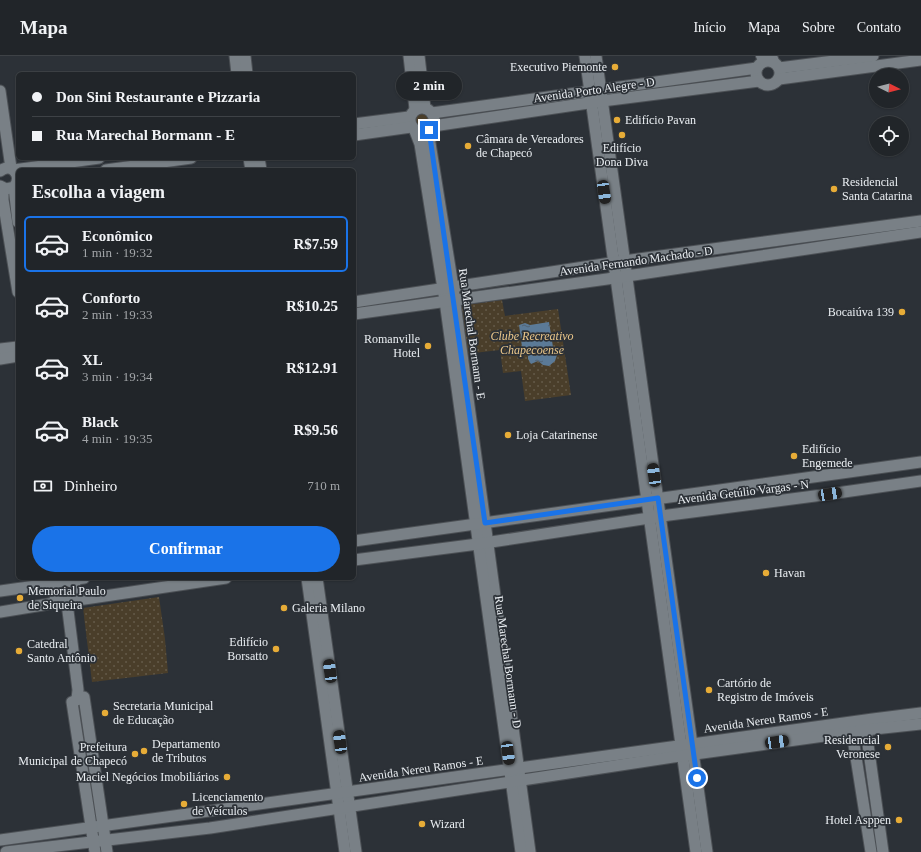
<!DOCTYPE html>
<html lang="pt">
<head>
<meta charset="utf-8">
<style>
	:root { --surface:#212529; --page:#292d31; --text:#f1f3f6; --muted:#a2a5a8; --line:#3e4246; --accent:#1a73e8 }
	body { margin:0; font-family:Georgia,serif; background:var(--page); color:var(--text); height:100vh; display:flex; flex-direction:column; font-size:15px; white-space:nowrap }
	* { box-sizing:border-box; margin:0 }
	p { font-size:13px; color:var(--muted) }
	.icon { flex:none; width:22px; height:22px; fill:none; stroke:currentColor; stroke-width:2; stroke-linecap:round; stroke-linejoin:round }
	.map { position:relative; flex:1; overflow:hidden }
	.details { position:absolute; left:16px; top:112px; width:340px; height:412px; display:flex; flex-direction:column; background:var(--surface); border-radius:6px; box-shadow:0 1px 3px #0004,0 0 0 1px var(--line) }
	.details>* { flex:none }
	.banner { position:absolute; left:16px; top:16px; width:340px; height:88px; border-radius:6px; box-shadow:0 1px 3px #0004,0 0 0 1px var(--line); display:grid; align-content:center; height:88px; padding:0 16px; background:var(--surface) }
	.needle { width:26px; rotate:96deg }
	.fabs { position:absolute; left:869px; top:12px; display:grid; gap:8px }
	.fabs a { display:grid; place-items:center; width:40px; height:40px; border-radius:50%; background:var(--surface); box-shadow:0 1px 3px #0004,0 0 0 1px var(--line); font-size:20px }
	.end { position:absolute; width:18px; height:18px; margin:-9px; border:5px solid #1a73e8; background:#fff; box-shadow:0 0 0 2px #fff }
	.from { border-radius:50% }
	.bubble { position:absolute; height:28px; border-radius:14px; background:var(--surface); box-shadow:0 1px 3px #0004,0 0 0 1px var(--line); font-size:13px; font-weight:700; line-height:28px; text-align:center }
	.car { position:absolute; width:12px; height:24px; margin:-12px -6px; border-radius:5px; box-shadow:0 0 3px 1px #0007; background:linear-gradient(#222 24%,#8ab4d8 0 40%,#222 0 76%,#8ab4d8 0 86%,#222 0) }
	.banner b { display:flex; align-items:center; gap:14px; height:38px; font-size:15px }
	.banner b+b { border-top:1px solid var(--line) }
	.banner i { width:10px; height:10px; background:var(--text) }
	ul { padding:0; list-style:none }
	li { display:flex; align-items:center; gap:12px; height:56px; margin:0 8px 6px; padding:0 8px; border:2px solid transparent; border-radius:6px }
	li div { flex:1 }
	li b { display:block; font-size:15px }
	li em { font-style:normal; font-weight:700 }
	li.on { border-color:var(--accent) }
	li>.icon { width:36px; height:36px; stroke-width:1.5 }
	h2 { padding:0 16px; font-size:18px; line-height:48px }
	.pay { display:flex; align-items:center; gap:10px; height:44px; padding:0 16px; font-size:15px }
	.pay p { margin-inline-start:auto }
	.action { display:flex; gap:8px; margin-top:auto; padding:8px 16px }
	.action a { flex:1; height:46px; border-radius:24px; background:var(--accent); color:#fff; font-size:16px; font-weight:700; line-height:46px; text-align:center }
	header { display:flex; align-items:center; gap:24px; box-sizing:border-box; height:56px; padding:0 20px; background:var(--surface); border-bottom:1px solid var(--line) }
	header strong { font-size:19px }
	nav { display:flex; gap:22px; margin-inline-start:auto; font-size:14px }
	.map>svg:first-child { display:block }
</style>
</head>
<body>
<header>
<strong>Mapa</strong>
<nav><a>Início</a><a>Mapa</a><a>Sobre</a><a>Contato</a></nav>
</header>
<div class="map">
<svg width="921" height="796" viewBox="0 0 921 796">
	<defs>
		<pattern id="park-dots" width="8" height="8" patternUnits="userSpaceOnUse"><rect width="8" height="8" fill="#4a3e2a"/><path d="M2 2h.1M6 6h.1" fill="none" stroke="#645a49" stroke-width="1.8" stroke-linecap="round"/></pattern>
		<pattern id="water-ripples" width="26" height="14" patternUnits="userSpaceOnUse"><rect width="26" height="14" fill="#5b7a97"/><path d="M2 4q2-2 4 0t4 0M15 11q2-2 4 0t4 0" fill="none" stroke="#526374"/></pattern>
	</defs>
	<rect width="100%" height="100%" fill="#2c3137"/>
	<!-- grass -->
	<circle fill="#4a3e2a" cx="422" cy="64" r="8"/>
	<!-- park -->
	<g fill="url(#park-dots)">
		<polygon points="502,244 505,260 558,253 571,339 525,345 521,315 503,317 500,294 465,298 459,250"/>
		<circle cx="64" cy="536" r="7"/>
		<polygon points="159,541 165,583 168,617 92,626 83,552"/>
	</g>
	<!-- water -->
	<polygon fill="url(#water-ripples)" points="549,266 553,291 557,299 555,305 549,310 543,309 538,305 531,308 528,303 528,300 527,299 531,296 533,299 536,300 538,298 536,293 522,291 519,269 525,267 530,269"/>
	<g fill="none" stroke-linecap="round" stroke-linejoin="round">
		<defs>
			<g id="street">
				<polyline points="760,0 763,6"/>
				<polyline points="773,0 776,8"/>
			</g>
			<g id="secondary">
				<polyline points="235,0 237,18"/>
				<polyline points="245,0 247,18"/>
				<polyline points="409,0 415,53"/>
				<polyline points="419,0 425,52"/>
				<polyline points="585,0 696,796"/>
				<polyline points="596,0 707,796"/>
				<circle cx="768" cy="17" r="12"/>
				<polyline points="779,12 873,0"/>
				<polyline points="779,23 921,4"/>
				<polyline points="0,35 11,112"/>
				<circle cx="422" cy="64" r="12"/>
				<polyline points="432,57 757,12"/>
				<polyline points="354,68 409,61"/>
				<polyline points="433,70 602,45 759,25"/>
				<polyline points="429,74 430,87 451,218 530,796"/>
				<polyline points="415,75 420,88 445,245 521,796"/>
				<polyline points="354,79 411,71"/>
				<polyline points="249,102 251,114"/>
				<polyline points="259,102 261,114"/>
				<polyline points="14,114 99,102"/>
				<polyline points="106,114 191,102"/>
				<path d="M0,115C12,106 23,120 14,131L6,133L0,130"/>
				<polyline points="14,131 18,166"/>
				<polyline points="3,132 3,144 18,236"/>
				<polyline points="354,246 624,205 921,165"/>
				<polyline points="354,258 607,223 921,176"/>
				<polyline points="0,293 18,291"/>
				<polyline points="0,303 18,300"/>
				<polyline points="354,485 921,406"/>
				<polyline points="354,504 478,488 669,459 830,438 921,425"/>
				<polyline points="307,522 345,796"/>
				<polyline points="317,522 356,796"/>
				<circle cx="65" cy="535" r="11"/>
				<polyline points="68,524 84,522"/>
				<polyline points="0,535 57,527"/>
				<polyline points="71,545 226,522"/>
				<polyline points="67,547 78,634 77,643"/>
				<polyline points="0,556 61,546"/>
				<polyline points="866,674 883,796"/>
				<polyline points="852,676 871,796"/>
				<polyline points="0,784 873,663 921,657"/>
				<polyline points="6,796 210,772 673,701 874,673 921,668"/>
				<polyline points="95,796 72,646 84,641 107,796"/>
			</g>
		</defs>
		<!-- street casing -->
		<use href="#street" stroke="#4c5055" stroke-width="10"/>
		<!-- secondary casing -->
		<use href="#secondary" stroke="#4c5055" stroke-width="13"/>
		<!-- street -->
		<use href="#street" stroke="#798086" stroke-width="8"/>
		<!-- secondary -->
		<use href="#secondary" stroke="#798086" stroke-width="11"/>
	</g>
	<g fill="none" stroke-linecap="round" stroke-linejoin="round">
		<!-- route -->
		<polyline stroke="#1a73e8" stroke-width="5" points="429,74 485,467 658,442 697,722"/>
	</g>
	<!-- markers -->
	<g fill="#e7ac37" stroke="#2c3137" stroke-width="1.5">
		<circle cx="615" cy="11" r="4"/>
		<circle cx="617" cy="64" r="4"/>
		<circle cx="622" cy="79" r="4"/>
		<circle cx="468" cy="90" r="4"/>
		<circle cx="834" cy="133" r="4"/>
		<circle cx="902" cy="256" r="4"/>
		<circle cx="428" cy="290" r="4"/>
		<circle cx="508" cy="379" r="4"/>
		<circle cx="794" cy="400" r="4"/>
		<circle cx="766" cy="517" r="4"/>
		<circle cx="20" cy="542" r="4"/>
		<circle cx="284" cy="552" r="4"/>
		<circle cx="276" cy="593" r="4"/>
		<circle cx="19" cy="595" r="4"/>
		<circle cx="709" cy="634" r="4"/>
		<circle cx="105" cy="657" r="4"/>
		<circle cx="888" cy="691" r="4"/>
		<circle cx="144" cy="695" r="4"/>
		<circle cx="135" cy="698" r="4"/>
		<circle cx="227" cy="721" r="4"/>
		<circle cx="184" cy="748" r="4"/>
		<circle cx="899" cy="764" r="4"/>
		<circle cx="422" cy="768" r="4"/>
	</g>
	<g text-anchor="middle" stroke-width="3.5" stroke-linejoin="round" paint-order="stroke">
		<!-- poi labels -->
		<g font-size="12" fill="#eaeef2" stroke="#2c3137" text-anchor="start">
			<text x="607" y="15" text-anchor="end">Executivo Piemonte</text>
			<text x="625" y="68">Edifício Pavan</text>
			<text x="476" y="87">Câmara de Vereadores<tspan x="476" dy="14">de Chapecó</tspan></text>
			<text x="622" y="96" text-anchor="middle">Edifício<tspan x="622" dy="14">Dona Diva</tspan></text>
			<text x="842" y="130">Residencial<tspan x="842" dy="14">Santa Catarina</tspan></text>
			<text x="894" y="260" text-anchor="end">Bocaiúva 139</text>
			<text x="420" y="287" text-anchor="end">Romanville<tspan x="420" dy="14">Hotel</tspan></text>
			<text x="516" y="383">Loja Catarinense</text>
			<text x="802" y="397">Edifício<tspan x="802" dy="14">Engemede</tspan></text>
			<text x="774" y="521">Havan</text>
			<text x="28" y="539">Memorial Paulo<tspan x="28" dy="14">de Siqueira</tspan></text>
			<text x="292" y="556">Galeria Milano</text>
			<text x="268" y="590" text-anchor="end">Edifício<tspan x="268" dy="14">Borsatto</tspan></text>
			<text x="27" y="592">Catedral<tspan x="27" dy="14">Santo Antônio</tspan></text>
			<text x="717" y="631">Cartório de<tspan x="717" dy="14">Registro de Imóveis</tspan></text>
			<text x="113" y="654">Secretaria Municipal<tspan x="113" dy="14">de Educação</tspan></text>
			<text x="880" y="688" text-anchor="end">Residencial<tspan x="880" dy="14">Veronese</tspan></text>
			<text x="152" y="692">Departamento<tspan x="152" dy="14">de Tributos</tspan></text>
			<text x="127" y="695" text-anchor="end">Prefeitura<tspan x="127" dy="14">Municipal de Chapecó</tspan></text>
			<text x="219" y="725" text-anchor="end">Maciel Negócios Imobiliários</text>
			<text x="192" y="745">Licenciamento<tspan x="192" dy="14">de Veículos</tspan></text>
			<text x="891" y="768" text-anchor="end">Hotel Asppen</text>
			<text x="430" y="772">Wizard</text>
		</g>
		<!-- street labels -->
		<g font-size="12" fill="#eaeef2" stroke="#2c3137">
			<text transform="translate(594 34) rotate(-8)" y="4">Avenida Porto Alegre - D</text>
			<text transform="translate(636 205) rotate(-8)" y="4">Avenida Fernando Machado - D</text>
			<text transform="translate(472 278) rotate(82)" y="4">Rua Marechal Bormann - E</text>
			<text transform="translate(743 436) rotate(-7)" y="4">Avenida Getúlio Vargas - N</text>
			<text transform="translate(508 606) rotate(82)" y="4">Rua Marechal Bormann - D</text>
			<text transform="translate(766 664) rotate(-8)" y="4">Avenida Nereu Ramos - E</text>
			<text transform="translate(421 713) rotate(-8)" y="4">Avenida Nereu Ramos - E</text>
		</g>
		<!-- park labels -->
		<g font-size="12" font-style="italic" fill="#ebc78a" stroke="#2c3137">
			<text x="532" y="284">Clube Recreativo<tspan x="532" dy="14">Chapecoense</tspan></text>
		</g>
	</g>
</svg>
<div class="fabs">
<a><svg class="needle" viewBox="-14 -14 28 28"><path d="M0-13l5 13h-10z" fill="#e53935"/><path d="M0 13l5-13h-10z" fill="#a2a5a8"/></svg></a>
<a><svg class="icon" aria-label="locate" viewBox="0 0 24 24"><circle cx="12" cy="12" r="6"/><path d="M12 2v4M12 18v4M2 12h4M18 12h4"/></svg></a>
</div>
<i class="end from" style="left:697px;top:722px"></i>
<i class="end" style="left:429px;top:74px"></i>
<div class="bubble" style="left:396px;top:16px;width:66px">2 min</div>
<i class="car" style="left:604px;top:136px;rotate:172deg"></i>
<i class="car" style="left:654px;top:419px;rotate:352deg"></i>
<i class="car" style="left:830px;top:438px;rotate:81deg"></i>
<i class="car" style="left:330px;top:615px;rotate:352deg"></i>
<i class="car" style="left:340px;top:686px;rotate:352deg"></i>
<i class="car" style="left:777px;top:686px;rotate:82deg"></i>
<i class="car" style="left:508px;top:697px;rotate:172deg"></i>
<div class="banner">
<b><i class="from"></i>Don Sini Restaurante e Pizzaria</b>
<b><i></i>Rua Marechal Bormann - E</b>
</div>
<section class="details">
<h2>Escolha a viagem</h2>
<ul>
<li class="on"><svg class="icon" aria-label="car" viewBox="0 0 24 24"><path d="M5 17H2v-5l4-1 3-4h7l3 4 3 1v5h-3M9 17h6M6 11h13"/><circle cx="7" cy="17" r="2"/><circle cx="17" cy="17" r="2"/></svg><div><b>Econômico</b><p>1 min · 19:32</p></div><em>R$7.59</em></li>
<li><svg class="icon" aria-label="car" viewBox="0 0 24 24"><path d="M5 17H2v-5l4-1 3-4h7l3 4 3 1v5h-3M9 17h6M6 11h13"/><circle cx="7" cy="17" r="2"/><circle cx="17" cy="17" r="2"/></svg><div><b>Conforto</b><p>2 min · 19:33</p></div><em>R$10.25</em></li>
<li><svg class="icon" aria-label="car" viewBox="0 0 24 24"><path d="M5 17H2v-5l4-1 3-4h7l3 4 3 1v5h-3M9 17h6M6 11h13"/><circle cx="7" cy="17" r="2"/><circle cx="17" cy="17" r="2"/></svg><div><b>XL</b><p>3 min · 19:34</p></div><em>R$12.91</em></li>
<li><svg class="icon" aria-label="car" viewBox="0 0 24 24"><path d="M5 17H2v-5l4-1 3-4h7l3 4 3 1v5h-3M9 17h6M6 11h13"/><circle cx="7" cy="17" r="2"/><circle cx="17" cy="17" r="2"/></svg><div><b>Black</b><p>4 min · 19:35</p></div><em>R$9.56</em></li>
</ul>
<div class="pay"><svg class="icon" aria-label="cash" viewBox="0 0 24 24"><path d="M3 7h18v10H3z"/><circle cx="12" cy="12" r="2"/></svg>Dinheiro<p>710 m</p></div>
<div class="action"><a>Confirmar</a></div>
</section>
</div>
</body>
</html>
